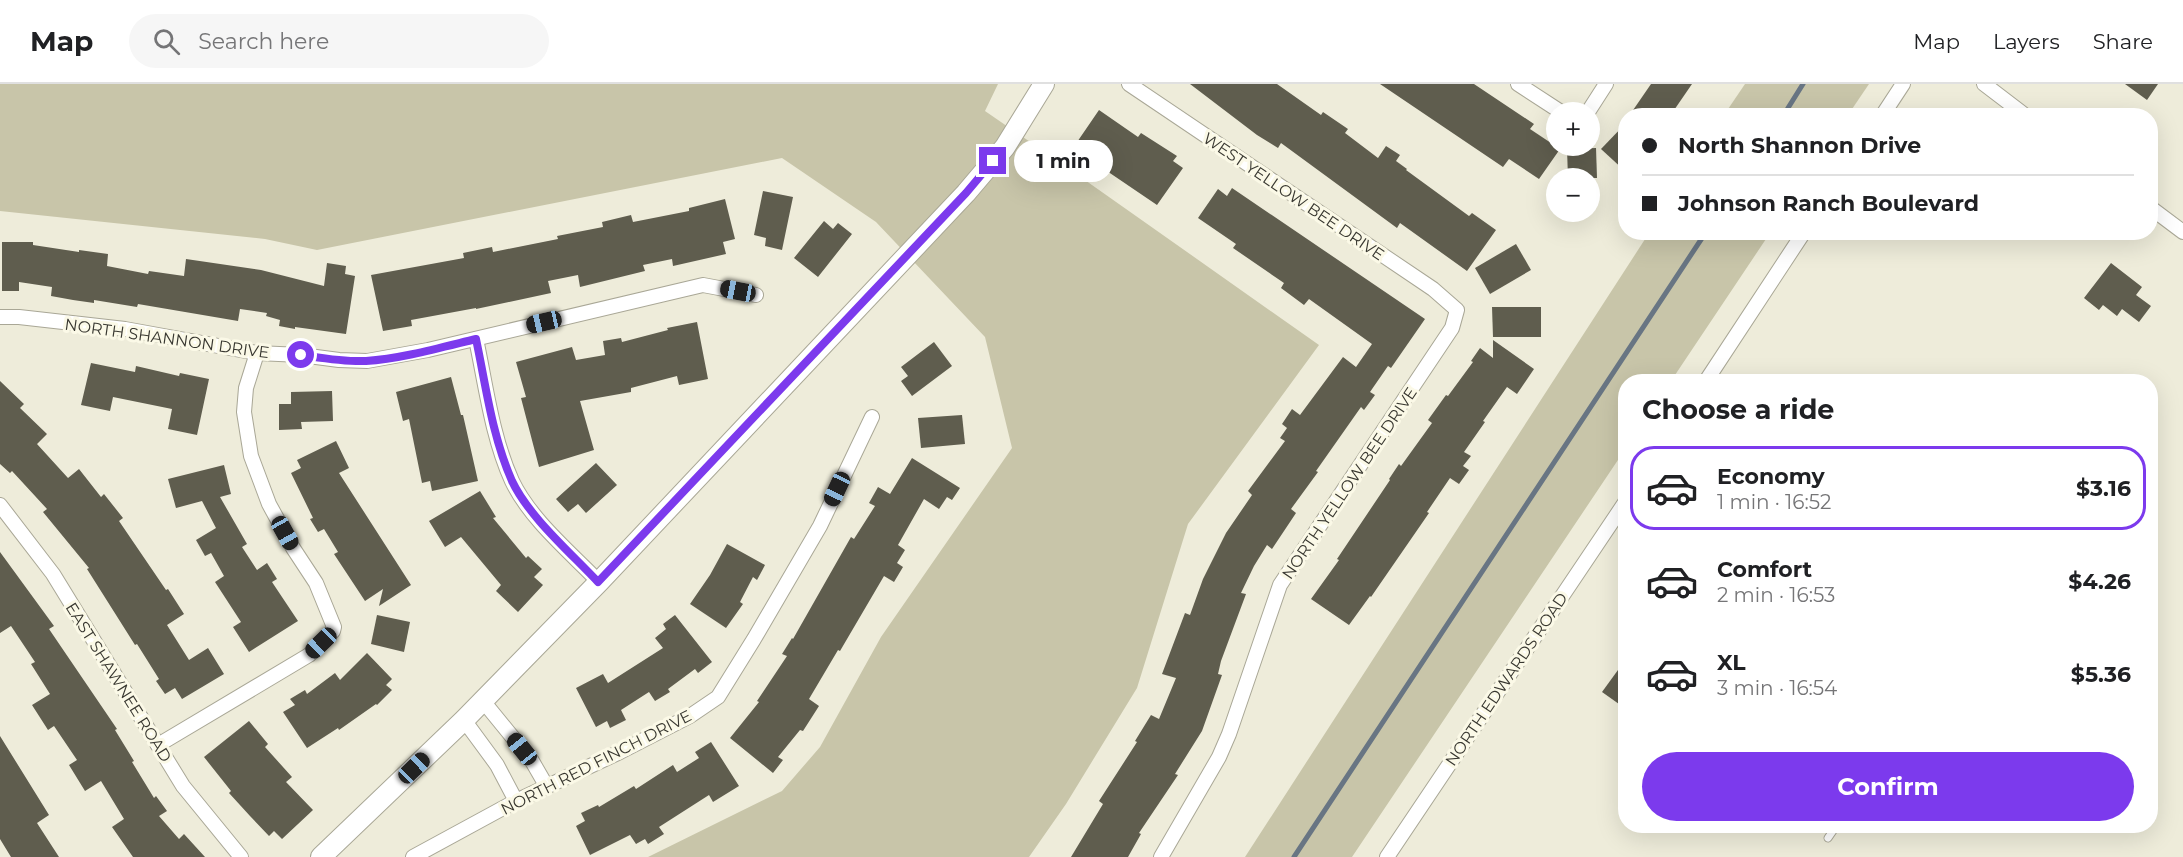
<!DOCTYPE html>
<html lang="en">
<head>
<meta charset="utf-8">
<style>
	:root { --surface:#fff; --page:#f6f6f6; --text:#202124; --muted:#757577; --line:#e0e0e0; --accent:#7c3aed }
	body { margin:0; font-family:Montserrat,sans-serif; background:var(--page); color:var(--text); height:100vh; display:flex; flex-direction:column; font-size:22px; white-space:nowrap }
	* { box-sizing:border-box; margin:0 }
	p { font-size:20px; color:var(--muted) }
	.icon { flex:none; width:33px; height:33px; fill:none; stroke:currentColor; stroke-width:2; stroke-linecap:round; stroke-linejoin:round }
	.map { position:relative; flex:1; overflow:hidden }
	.details { position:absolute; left:1618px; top:290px; width:540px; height:459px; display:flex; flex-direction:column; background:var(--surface); border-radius:24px; box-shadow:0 6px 24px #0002 }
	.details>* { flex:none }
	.hud { position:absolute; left:1618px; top:24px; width:540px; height:132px; border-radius:24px; box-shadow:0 6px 24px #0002; display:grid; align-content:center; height:132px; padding:0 24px; background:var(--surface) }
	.fabs { position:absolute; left:1546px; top:18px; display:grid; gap:12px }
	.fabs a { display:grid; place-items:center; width:54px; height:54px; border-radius:50%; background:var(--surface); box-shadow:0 6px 24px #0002; font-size:30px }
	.end { position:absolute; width:27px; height:27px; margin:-14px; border:8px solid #7c3aed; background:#fff; box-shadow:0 0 0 3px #fff }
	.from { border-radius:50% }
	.bubble { position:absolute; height:42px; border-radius:21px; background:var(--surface); box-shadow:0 6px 24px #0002; font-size:20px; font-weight:700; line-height:42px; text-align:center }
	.car { position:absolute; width:18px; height:36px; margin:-18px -9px; border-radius:8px; box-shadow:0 0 4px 2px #0007; background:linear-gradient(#222 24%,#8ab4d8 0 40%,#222 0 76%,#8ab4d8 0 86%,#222 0) }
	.hud b { display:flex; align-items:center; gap:21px; height:57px; font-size:22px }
	.hud b+b { border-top:2px solid var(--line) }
	.hud i { width:15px; height:15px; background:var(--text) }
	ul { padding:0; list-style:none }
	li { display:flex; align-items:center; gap:18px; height:84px; margin:0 12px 9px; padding:0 12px; border:3px solid transparent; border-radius:24px }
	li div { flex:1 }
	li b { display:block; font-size:22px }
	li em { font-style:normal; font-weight:700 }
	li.active { border-color:var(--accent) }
	li>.icon { width:54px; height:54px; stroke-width:1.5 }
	h2 { padding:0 24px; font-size:27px; line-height:72px }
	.action { display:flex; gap:12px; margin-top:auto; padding:12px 24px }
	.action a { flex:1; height:69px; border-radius:36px; background:var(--accent); color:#fff; font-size:24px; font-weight:700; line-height:69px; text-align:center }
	header { display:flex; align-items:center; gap:36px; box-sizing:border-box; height:84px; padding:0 30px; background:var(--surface); border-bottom:2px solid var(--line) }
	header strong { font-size:28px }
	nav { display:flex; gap:33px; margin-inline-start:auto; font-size:21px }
	.search { width:420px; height:54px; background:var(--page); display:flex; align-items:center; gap:15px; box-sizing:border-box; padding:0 21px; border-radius:33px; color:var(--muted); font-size:22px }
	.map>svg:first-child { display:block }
</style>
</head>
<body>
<header>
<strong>Map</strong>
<div class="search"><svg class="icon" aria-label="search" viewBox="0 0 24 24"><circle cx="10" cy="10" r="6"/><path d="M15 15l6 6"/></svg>Search here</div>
<nav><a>Map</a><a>Layers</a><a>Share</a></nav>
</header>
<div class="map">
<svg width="2183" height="773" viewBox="0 0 2183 773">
	<rect width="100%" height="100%" fill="#eeecda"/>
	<!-- green -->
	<g fill="#c8c5a9">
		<polygon points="0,0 998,0 985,27 1065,82 1319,261 1188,440 1137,604 1066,720 1029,773 648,773 782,707 820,663 881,553 1012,364 985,253 876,138 782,74 317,166 265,155 0,127"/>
		<polygon points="1745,0 1869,0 1848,31 1724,31"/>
		<polygon points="1649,149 1770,149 1671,297 1626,297 1626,364 1352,773 1245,773"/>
	</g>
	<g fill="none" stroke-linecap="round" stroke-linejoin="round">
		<!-- stream -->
		<g stroke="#687583" stroke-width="5">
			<polyline points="1783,32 1803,0"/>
			<polyline points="1294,773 1706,148"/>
		</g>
	</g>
	<!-- building -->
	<g fill="#5f5d4e">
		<polygon points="1190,0 1277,0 1321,31 1323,28 1348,45 1345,49 1378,74 1386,62 1400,71 1396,77 1407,85 1406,86 1469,132 1472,129 1496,146 1467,187 1400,139 1397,144 1281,59 1278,64 1257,51"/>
		<polygon points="1380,0 1474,0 1534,40 1530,45 1560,65 1539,95 1509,75 1503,83"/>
		<polygon points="1651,0 1692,0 1670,32 1629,32"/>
		<polygon points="2125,0 2158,0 2147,16"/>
		<polygon points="1099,26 1138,53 1141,49 1177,72 1173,77 1183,84 1157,121 1073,64"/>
		<polygon points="1626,39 1626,88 1601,65"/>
		<polygon points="1596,64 1597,94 1568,94 1567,65"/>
		<polygon points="1232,104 1425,235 1391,284 1388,282 1370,308 1375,311 1364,326 1361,323 1316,387 1318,388 1291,425 1296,429 1272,465 1267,461 1254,482 1241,509 1246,510 1221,577 1218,590 1222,591 1202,647 1175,690 1178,691 1139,749 1141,750 1128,773 1071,773 1103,720 1099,717 1137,658 1135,657 1151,631 1159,635 1176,594 1162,590 1185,529 1190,531 1203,495 1226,449 1252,411 1248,407 1285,357 1280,354 1287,344 1282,340 1292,325 1300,331 1343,273 1356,283 1372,260 1309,215 1304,221 1281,204 1284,199 1233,164 1236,160 1198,134 1218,105 1227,112"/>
		<polygon points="763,107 793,113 782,166 765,162 766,154 754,151"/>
		<polygon points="725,115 735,155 723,158 726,170 673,182 672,175 643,181 645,187 580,203 578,191 548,197 551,209 476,225 476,224 411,236 412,242 383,247 371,191 464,174 463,169 492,163 493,168 558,155 557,152 603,143 602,138 631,131 633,138 689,127 689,124"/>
		<polygon points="824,137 833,145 838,139 852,150 818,193 794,174"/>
		<polygon points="2,158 33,158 33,161 79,168 79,166 108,170 107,182 148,190 149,187 184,192 186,175 261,186 324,202 327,179 346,182 345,190 355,192 346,250 295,243 295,245 279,242 280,236 266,232 267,229 240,225 238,237 138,220 137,223 94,216 94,219 73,216 51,212 52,203 19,198 19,207 2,207"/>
		<polygon points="1516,160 1531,186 1490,210 1475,184"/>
		<polygon points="2111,179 2142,203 2136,211 2151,222 2139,238 2122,225 2117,232 2103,221 2099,226 2084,214"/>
		<polygon points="1492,223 1541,223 1541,253 1493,253"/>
		<polygon points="697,238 708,295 679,301 677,292 631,304 631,308 580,317 594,366 539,383 521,314 526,313 516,278 572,263 576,276 605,271 603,257 621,254 622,258 668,246 667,244"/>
		<polygon points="1493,256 1534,285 1517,310 1507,303 1483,337 1485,338 1464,368 1471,372 1463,382 1469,386 1459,400 1450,394 1427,428 1429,429 1371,513 1370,512 1349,541 1311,515 1339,476 1337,475 1390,396 1389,395 1399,380 1401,382 1432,339 1428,336 1446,311 1448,312 1473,278 1471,277 1480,264 1493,274"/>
		<polygon points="934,258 952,282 912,312 901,297 908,292 901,283"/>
		<polygon points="91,279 135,288 136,282 179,292 180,289 209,295 197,351 168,345 172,325 113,313 110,327 81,321"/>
		<polygon points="451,293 461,331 463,331 478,397 432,407 430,397 422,399 409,335 403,337 396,308"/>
		<polygon points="0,297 24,320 20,324 47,350 37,360 68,394 79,385 101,413 104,410 123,434 119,437 166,506 168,505 184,530 167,541 189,576 208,564 224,590 182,615 175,604 165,610 156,597 159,595 137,560 135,561 87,485 89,484 43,428 47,425 12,387 10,389 0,380"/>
		<polygon points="332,307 333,337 301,338 302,345 279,346 279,320 291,320 291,308"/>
		<polygon points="962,331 965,360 921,364 918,334"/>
		<polygon points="336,357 349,384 339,389 411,501 379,522 383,505 365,517 334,470 338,468 324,445 318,448 310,435 313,434 291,389 301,384 297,376"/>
		<polygon points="912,374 960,404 952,416 947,413 939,425 924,415 898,461 905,466 897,479 903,483 894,498 884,492 840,567 838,566 809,615 819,622 803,647 800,646 778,673 783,676 773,689 730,654 759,618 757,617 787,572 782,570 792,554 793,555 851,453 854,455 875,422 869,419 878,403 890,410"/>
		<polygon points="596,379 617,401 586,429 578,420 568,428 556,415"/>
		<polygon points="224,381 231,410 220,413 247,460 242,463 257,486 267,479 277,495 272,498 298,537 249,568 233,543 241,538 215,498 224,492 211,469 205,472 196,456 216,444 202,417 176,424 168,395"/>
		<polygon points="480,407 496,433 493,434 526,474 528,472 542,485 534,493 543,501 518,528 496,507 501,501 461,453 445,463 429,437"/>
		<polygon points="727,460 765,481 757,496 753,493 740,518 743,520 726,544 690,520 710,491"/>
		<polygon points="0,468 54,542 49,545 117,645 115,646 134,677 132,678 154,714 156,712 167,727 159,732 179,755 184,750 205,773 133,773 112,743 124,735 101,697 85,707 69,681 77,676 54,642 48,646 32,621 50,610 31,580 35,578 11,542 0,549"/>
		<polygon points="377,531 410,538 404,568 371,560"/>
		<polygon points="675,531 712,578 698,589 695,585 668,605 670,608 655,617 649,608 621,626 626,636 610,644 607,637 596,643 576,604 603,590 608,599 663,564 655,554 666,545 663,540"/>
		<polygon points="367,569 392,595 386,601 392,606 377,621 376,620 339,646 338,644 307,664 283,628 295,621 290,615 305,606 307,610 335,589 340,596"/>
		<polygon points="1626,575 1626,625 1602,608"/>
		<polygon points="249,637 268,660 265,663 292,693 286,698 313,726 282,755 274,747 269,752 250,732 229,709 231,707 204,673"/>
		<polygon points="0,652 49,731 37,739 59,773 11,773 0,755"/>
		<polygon points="711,658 739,702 713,718 709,711 659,743 664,750 648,760 645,755 636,760 630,751 590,771 576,742 585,737 581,729 598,721 599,723 634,702 636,705 673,681 677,688 699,674 695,668"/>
	</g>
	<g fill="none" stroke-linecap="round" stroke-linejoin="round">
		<defs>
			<polyline id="lane" points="1828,754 1837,741"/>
			<g id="street">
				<polyline points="1129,0 1433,205 1457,226 1452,244 1280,501 1229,650 1219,673 1161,773"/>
				<polyline points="1518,0 1561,28"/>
				<polyline points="1984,0 2026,32"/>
				<polyline points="1588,28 1606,0"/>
				<polyline points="1882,32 1903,0"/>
				<polyline points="2151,124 2183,148"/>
				<polyline points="0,233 19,233 125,245 257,269 301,271 339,276 367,277 428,266 703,201 756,211"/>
				<path d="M476,255C486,302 492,353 512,397C530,435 570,468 599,498"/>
				<polyline points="1706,297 1804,148"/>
				<polyline points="0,421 53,490 183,702 241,773"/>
				<polyline points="483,617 532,677 547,703"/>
				<polyline points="464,636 497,681 516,717"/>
				<polyline points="158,661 309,571 333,547 334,543 316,499 293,464 269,420 251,372 244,328 246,304 257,269"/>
				<polyline points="413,773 516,717 620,668 690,632 718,613 754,555 820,442 872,333"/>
				<polyline points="1387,773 1626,417"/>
			</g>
			<polyline id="secondary" points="321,773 464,636 599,498 966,109 1005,63 1044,0"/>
		</defs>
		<!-- lane casing -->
		<use href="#lane" stroke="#a9a796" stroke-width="9"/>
		<!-- street casing -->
		<use href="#street" stroke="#a9a796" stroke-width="16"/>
		<!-- secondary casing -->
		<use href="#secondary" stroke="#a9a796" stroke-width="22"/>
		<!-- lane -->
		<use href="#lane" stroke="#fff" stroke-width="7"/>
		<!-- street -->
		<use href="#street" stroke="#fff" stroke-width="14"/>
		<!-- secondary -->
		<use href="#secondary" stroke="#fff" stroke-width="20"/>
	</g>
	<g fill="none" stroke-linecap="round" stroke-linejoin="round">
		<!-- route -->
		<path stroke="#7c3aed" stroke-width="8" d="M301,271C322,274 344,278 366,277C400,275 443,263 476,255C486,302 492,352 512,397C529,433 571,469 598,498L966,109L993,77"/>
	</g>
	<g text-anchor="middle" stroke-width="6" stroke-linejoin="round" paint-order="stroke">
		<!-- street labels -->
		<g font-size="16" fill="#383730" stroke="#fbf9e7">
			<text transform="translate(1294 112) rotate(34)" y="6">WEST YELLOW BEE DRIVE</text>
			<text transform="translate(167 254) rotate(8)" y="6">NORTH SHANNON DRIVE</text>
			<text transform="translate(1349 399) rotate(-56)" y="6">NORTH YELLOW BEE DRIVE</text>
			<text transform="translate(1506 595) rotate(-56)" y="6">NORTH EDWARDS ROAD</text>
			<text transform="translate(119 598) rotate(58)" y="6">EAST SHAWNEE ROAD</text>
			<text transform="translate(596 678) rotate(-27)" y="6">NORTH RED FINCH DRIVE</text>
		</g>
	</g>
</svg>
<div class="fabs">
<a>+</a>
<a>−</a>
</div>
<i class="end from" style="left:301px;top:271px"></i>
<i class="end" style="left:993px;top:77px"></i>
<div class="bubble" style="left:1014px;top:56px;width:99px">1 min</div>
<i class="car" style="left:738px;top:207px;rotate:281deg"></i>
<i class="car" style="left:544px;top:238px;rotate:257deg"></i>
<i class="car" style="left:837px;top:405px;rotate:205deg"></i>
<i class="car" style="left:285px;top:449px;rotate:151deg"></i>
<i class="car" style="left:321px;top:559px;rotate:226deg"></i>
<i class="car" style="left:522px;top:665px;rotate:321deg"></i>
<i class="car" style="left:414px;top:684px;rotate:46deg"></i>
<div class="hud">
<b><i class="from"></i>North Shannon Drive</b>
<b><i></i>Johnson Ranch Boulevard</b>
</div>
<section class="details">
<h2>Choose a ride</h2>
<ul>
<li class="active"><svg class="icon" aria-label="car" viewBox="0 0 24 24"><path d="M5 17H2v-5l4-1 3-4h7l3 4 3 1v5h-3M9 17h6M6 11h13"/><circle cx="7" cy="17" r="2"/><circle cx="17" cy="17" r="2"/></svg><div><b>Economy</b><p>1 min · 16:52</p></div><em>$3.16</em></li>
<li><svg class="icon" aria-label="car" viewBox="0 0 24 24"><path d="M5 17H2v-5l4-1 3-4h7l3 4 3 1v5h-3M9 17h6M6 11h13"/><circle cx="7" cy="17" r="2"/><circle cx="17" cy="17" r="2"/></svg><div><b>Comfort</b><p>2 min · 16:53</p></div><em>$4.26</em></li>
<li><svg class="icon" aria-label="car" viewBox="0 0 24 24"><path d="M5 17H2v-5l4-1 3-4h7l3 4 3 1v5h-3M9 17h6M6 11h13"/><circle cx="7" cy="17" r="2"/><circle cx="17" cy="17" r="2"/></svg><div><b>XL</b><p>3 min · 16:54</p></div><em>$5.36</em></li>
</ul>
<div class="action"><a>Confirm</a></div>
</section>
</div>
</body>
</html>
